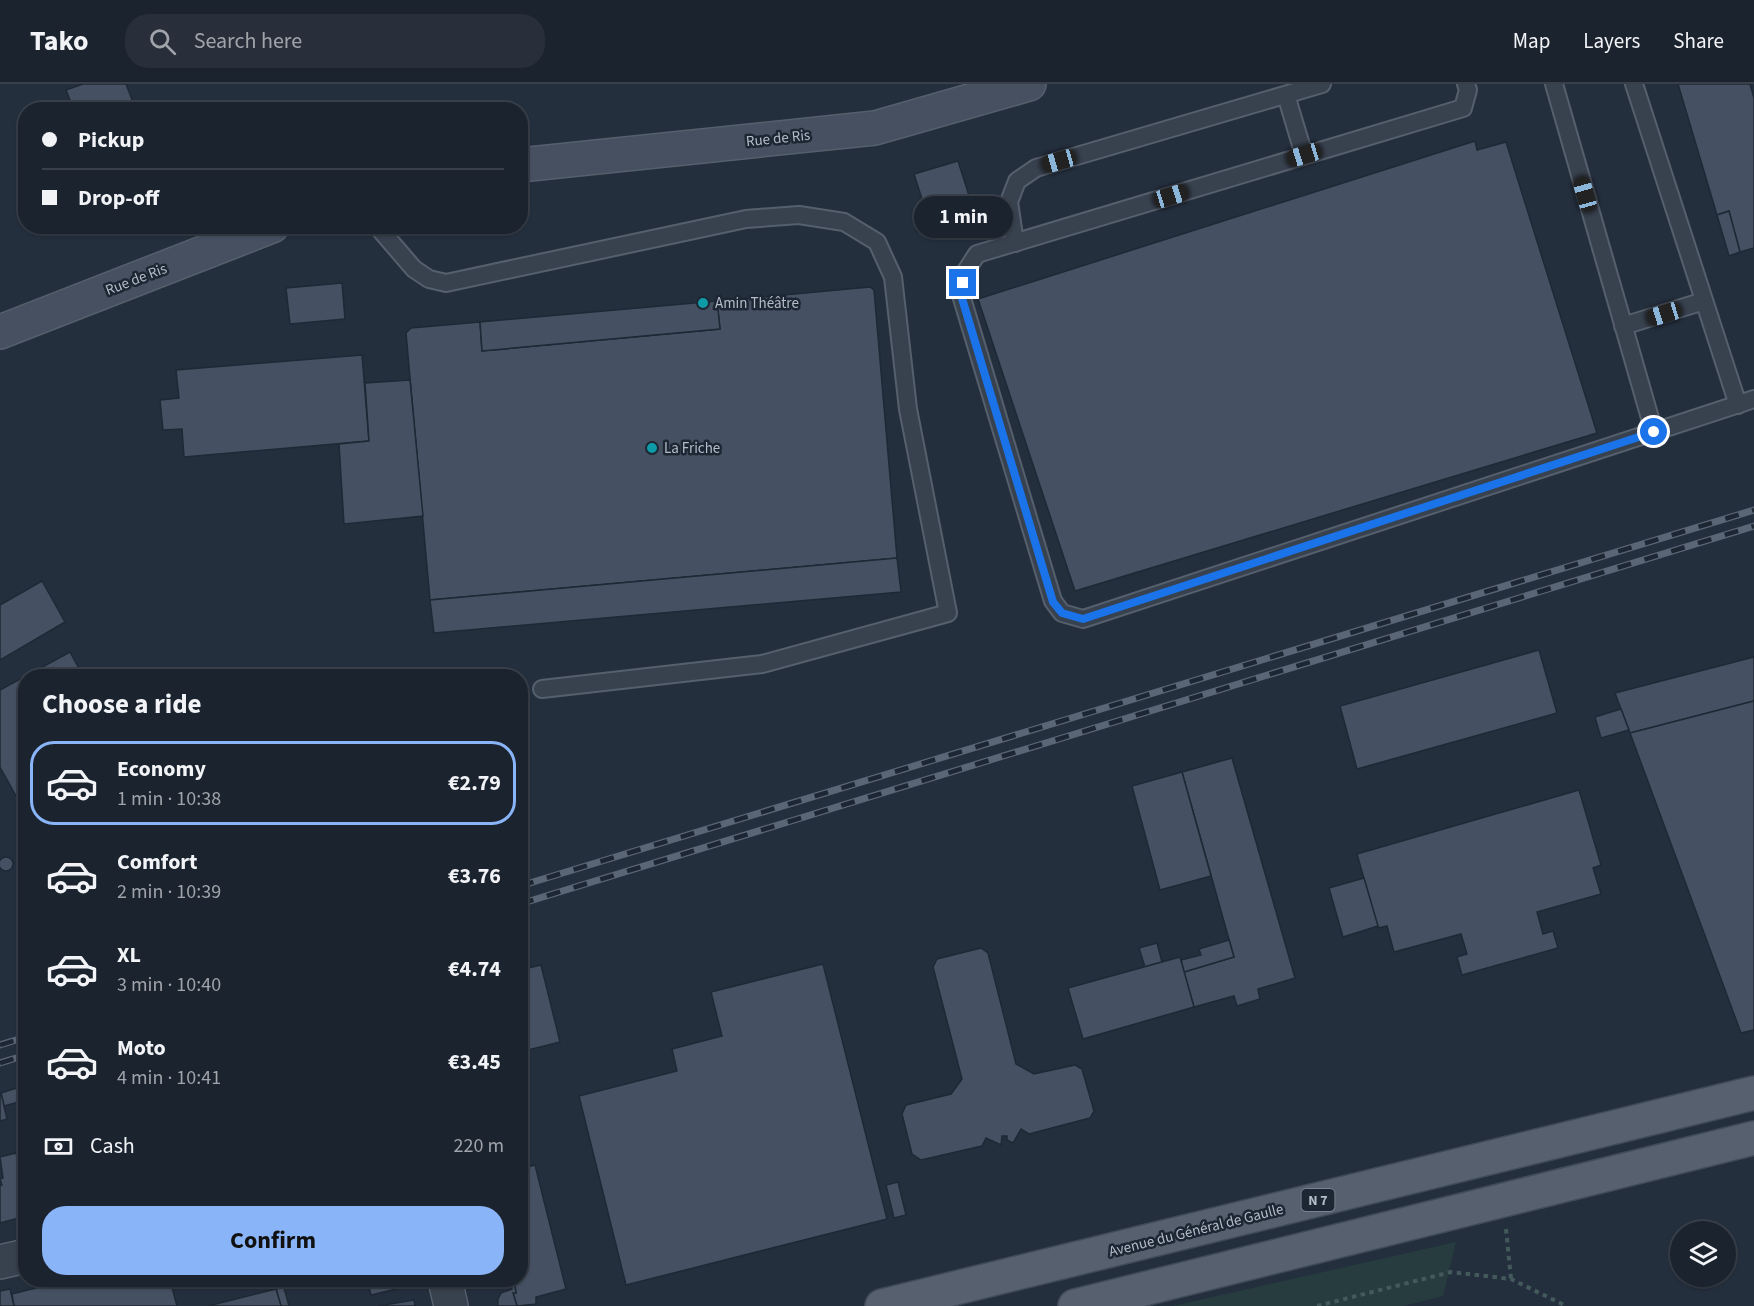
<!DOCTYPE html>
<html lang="en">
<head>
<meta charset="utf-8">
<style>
	:root { --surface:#1b232e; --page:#282f3a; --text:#f1f3f6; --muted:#a0a4aa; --line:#39404a; --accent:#8ab4f8 }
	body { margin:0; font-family:"Source Sans 3",sans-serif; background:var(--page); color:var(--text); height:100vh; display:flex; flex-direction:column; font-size:22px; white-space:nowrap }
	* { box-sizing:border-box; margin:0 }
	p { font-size:20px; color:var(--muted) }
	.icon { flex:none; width:33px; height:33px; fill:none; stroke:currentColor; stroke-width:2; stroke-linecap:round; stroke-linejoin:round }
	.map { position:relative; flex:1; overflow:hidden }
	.panel { position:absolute; left:18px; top:585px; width:510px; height:618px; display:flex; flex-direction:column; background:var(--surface); border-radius:24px; box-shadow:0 2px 4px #0004,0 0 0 2px var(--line) }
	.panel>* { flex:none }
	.top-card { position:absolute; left:18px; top:18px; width:510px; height:132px; border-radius:24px; box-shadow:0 2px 4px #0004,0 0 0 2px var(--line); display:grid; align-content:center; height:132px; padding:0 24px; background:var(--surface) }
	.buttons { position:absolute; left:1670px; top:1137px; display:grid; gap:12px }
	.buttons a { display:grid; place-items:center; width:66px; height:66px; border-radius:50%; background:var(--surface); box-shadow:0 2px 4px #0004,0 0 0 2px var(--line); font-size:30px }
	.end { position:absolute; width:27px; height:27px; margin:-14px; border:8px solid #1a73e8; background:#fff; box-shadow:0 0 0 3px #fff }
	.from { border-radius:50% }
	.bubble { position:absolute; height:42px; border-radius:21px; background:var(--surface); box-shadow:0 2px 4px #0004,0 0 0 2px var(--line); font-size:20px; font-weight:700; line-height:42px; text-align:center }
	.car { position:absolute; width:18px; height:36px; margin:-18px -9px; border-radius:8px; box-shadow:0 0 4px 2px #0007; background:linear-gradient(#222 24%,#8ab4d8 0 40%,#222 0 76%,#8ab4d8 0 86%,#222 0) }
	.top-card b { display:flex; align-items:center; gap:21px; height:57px; font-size:22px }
	.top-card b+b { border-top:2px solid var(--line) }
	.top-card i { width:15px; height:15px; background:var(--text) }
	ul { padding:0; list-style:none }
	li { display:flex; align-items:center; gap:18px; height:84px; margin:0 12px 9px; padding:0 12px; border:3px solid transparent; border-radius:24px }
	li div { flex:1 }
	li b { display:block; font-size:22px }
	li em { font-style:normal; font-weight:700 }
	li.active { border-color:var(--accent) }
	li>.icon { width:54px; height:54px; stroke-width:1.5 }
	h2 { padding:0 24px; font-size:27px; line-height:72px }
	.pay { display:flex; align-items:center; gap:15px; height:66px; padding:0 24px; font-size:22px }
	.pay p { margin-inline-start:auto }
	.primary-button { display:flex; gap:12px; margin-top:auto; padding:12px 24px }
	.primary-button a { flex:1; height:69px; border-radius:24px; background:var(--accent); color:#111; font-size:24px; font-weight:700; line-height:69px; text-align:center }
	header { display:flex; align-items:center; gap:36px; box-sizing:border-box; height:84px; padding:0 30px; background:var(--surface); border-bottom:2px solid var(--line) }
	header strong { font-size:28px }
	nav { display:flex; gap:33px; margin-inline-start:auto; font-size:21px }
	.search { width:420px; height:54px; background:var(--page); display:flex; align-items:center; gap:15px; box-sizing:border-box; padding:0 21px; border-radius:24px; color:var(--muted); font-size:22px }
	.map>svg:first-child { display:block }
</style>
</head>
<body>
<header>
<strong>Tako</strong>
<div class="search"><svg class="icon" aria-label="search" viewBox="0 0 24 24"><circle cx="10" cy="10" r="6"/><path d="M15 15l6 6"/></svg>Search here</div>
<nav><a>Map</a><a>Layers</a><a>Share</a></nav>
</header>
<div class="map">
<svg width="1754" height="1222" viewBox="0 0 1754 1222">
	<rect width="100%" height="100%" fill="#242f3e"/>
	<!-- green -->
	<polygon fill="#263c3f" points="1456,1158 1443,1212 1403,1222 1173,1222"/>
	<!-- building -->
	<g fill="#455162" stroke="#1f2835" stroke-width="1.5">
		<polygon points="83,0 126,0 136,26 74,26 66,6"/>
		<polygon points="1678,0 1750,0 1754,14 1754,164 1740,168 1729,127 1717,131"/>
		<polygon points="1475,57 1477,66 1506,58 1597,349 1075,507 978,215"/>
		<polygon points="958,77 974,127 930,140 914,90"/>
		<polygon points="1729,127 1740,168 1729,172 1717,131"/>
		<polygon points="919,130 924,145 917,148 912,132"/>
		<polygon points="342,199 345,235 290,240 286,204"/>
		<polygon points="870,203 874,206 897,474 430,516 406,249 411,244 480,238 482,267 720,245 717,217"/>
		<polygon points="717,217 720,245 482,267 480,238"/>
		<polygon points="362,271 369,357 184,373 182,345 163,346 160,316 179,314 176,286"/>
		<polygon points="410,296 423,432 344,440 339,360 369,357 365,299"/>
		<polygon points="897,474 901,508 434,549 430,516"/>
		<polygon points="42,497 65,538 0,576 0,521"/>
		<polygon points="1539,566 1557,629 1357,685 1340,622"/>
		<polygon points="70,568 83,592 26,592 26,730 0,683 0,606"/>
		<polygon points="1754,573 1754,617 1630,649 1615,609"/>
		<polygon points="1754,617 1754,946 1741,949 1630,649"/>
		<polygon points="1621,625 1629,646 1601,654 1595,633"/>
		<polygon points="1232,674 1295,894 1258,905 1260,915 1237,922 1234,912 1194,923 1184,888 1234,873 1182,688"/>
		<polygon points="1182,688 1211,792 1160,806 1132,702"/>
		<polygon points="1579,706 1601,781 1593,784 1601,810 1537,828 1543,850 1553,847 1558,864 1462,891 1457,873 1467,870 1461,850 1394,868 1387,842 1378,844 1357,770"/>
		<circle cx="6" cy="780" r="7"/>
		<polygon points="1364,794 1378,842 1343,853 1329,804"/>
		<polygon points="1229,856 1234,873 1184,888 1181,876 1201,871 1199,865"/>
		<polygon points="1157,859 1162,878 1145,883 1139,864"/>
		<polygon points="981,864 988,869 1016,980 1034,990 1075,981 1082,985 1094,1027 1090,1034 1029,1050 1021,1045 1013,1059 1007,1056 1007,1052 1002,1052 1001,1061 986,1054 982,1062 921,1076 912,1070 902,1030 906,1021 951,1010 962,995 933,883 937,875"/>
		<polygon points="1180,873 1194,923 1083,955 1068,904"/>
		<polygon points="823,880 887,1135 626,1201 579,1012 677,987 672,965 722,952 711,908"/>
		<polygon points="541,881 560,958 520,968 520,886"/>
		<polygon points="26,1001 26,1016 4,1022 1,1009"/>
		<polygon points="1,1009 7,1035 0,1037 0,1009"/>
		<polygon points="16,1069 26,1113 26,1132 0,1139 0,1101 2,1101 0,1095 3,1094 0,1073"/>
		<polygon points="535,1081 566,1205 536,1213 536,1220 517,1222 513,1209 516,1209 514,1196 510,1197 509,1196 520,1196 520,1085"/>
		<polygon points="898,1098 906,1131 894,1134 886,1101"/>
		<polygon points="68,1196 170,1196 177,1222 14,1222 12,1210"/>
		<polygon points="282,1196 305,1196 306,1199 284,1204"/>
		<polygon points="367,1196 403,1196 405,1203 371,1211"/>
		<polygon points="514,1196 516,1209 513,1209 517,1222 498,1222 498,1215 501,1209 512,1205 510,1197"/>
		<polygon points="284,1203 284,1204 289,1222 281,1222 276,1205"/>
		<polygon points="10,1205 14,1222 0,1222 0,1207"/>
		<polygon points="276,1205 281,1222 208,1222"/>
		<polygon points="414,1216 415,1222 378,1222"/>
	</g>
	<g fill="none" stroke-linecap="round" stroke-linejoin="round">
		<defs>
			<g id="lane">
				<polyline points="1466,0 1468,6 1463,24 977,170 966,187 961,211 1053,517 1062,529 1083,535 1754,315"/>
				<polyline points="1554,0 1654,348"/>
				<polyline points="1634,0 1738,321"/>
				<polyline points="1286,11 1304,71"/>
				<polyline points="377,142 414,185 429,195 446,199 746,135 799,131 844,138 877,158 893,193 908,325 948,529 762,580 542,605"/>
				<polyline points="1015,159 1009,118 1017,97 1036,84 1322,0"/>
				<polyline points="1623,242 1704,217"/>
			</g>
			<g id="street">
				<polyline points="0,1178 26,1172"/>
				<polyline points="445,1196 451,1222"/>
			</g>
			<g id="secondary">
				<polyline points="520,81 875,44 1029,0"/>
				<polyline points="0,248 272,142"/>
			</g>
			<g id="primary">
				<polyline points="882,1222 1754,1009"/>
				<polyline points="1075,1222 1754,1054"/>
			</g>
		</defs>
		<!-- lane casing -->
		<use href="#lane" stroke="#565f6c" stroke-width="20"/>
		<!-- street casing -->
		<use href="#street" stroke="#565f6c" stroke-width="36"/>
		<!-- secondary casing -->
		<use href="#secondary" stroke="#565f6c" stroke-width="36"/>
		<!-- primary casing -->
		<use href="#primary" stroke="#414a57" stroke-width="36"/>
		<!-- path -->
		<g stroke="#44595c" stroke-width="4" stroke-dasharray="4.5 4.5" stroke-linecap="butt">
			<polyline points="1506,1145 1511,1195"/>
			<polyline points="1317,1222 1451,1188 1511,1195 1566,1222"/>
		</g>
		<!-- lane -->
		<use href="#lane" stroke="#38414e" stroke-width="16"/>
		<!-- street -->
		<use href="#street" stroke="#38414e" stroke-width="33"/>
		<!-- secondary -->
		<use href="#secondary" stroke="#465061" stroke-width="33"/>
		<!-- primary -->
		<use href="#primary" stroke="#56606e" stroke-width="33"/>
		<defs>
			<g id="rail">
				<polyline points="520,802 1754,426"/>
				<polyline points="520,820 1754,442"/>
				<polyline points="0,961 26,953"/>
				<polyline points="0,979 26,971"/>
			</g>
		</defs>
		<!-- rail casing -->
		<use href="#rail" stroke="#5a6575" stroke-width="7"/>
		<!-- rail -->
		<use href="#rail" stroke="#1d2633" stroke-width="4.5" stroke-dasharray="14" stroke-linecap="butt"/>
	</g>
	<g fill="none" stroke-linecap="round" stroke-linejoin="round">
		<!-- route -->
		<polyline stroke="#1a73e8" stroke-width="8" points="963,199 961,211 1053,518 1062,529 1083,535 1654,348"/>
	</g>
	<!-- markers -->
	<g fill="#0f9aa8" stroke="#1d2633" stroke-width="2">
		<circle cx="703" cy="219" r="6"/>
		<circle cx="652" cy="364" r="6"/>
	</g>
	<g text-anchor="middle" stroke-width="5" stroke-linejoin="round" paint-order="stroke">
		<!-- shield labels -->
		<rect fill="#1d2633" stroke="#878f9c" stroke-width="1.5" x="1301.5" y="1105" width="33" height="22" rx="4.5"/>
		<g font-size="14" font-weight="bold" fill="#b4bcc9">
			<text x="1318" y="1121">N 7</text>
		</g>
		<!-- street labels -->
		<g font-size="15" fill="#b4bcc9" stroke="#1d2633">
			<text transform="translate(778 54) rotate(-6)" y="5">Rue de Ris</text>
			<text transform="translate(136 195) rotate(-21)" y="5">Rue de Ris</text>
			<text transform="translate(1196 1146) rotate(-14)" y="5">Avenue du Général de Gaulle</text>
		</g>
		<!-- poi labels -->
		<g font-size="15" fill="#b4bcc9" stroke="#1d2633" text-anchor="start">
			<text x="715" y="224">Amin Théâtre</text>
			<text x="664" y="369">La Friche</text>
		</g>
	</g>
</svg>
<div class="buttons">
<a><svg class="icon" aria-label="layers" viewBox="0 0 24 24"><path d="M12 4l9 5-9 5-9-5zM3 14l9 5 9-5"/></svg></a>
</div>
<i class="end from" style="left:1654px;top:348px"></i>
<i class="end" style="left:963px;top:199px"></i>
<div class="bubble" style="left:914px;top:112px;width:99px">1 min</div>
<i class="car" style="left:1304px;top:71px;rotate:253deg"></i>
<i class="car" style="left:1059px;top:77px;rotate:254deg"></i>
<i class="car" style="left:1585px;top:110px;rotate:344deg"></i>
<i class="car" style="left:1171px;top:112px;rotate:73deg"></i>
<i class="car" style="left:1664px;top:230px;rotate:253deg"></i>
<div class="top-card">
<b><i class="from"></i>Pickup</b>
<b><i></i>Drop-off</b>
</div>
<section class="panel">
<h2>Choose a ride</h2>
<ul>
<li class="active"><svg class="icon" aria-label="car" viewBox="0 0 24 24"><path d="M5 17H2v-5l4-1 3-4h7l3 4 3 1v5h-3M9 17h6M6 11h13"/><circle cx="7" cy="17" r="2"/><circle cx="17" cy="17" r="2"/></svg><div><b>Economy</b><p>1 min · 10:38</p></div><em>€2.79</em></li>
<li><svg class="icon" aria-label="car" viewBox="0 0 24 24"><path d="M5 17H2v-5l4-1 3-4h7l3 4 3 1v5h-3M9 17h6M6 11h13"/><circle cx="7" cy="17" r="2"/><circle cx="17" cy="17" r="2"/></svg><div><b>Comfort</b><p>2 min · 10:39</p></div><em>€3.76</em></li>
<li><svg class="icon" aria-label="car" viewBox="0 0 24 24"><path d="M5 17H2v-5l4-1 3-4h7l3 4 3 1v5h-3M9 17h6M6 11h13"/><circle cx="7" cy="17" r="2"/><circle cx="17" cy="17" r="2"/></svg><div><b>XL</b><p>3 min · 10:40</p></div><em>€4.74</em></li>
<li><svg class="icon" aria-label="car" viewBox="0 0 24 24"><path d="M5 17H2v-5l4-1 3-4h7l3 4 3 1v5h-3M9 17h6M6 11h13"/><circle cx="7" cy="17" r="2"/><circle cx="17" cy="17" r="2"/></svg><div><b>Moto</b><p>4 min · 10:41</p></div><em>€3.45</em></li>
</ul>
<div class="pay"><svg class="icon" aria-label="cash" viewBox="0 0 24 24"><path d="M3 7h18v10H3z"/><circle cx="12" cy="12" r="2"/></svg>Cash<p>220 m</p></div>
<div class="primary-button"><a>Confirm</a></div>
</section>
</div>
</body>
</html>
